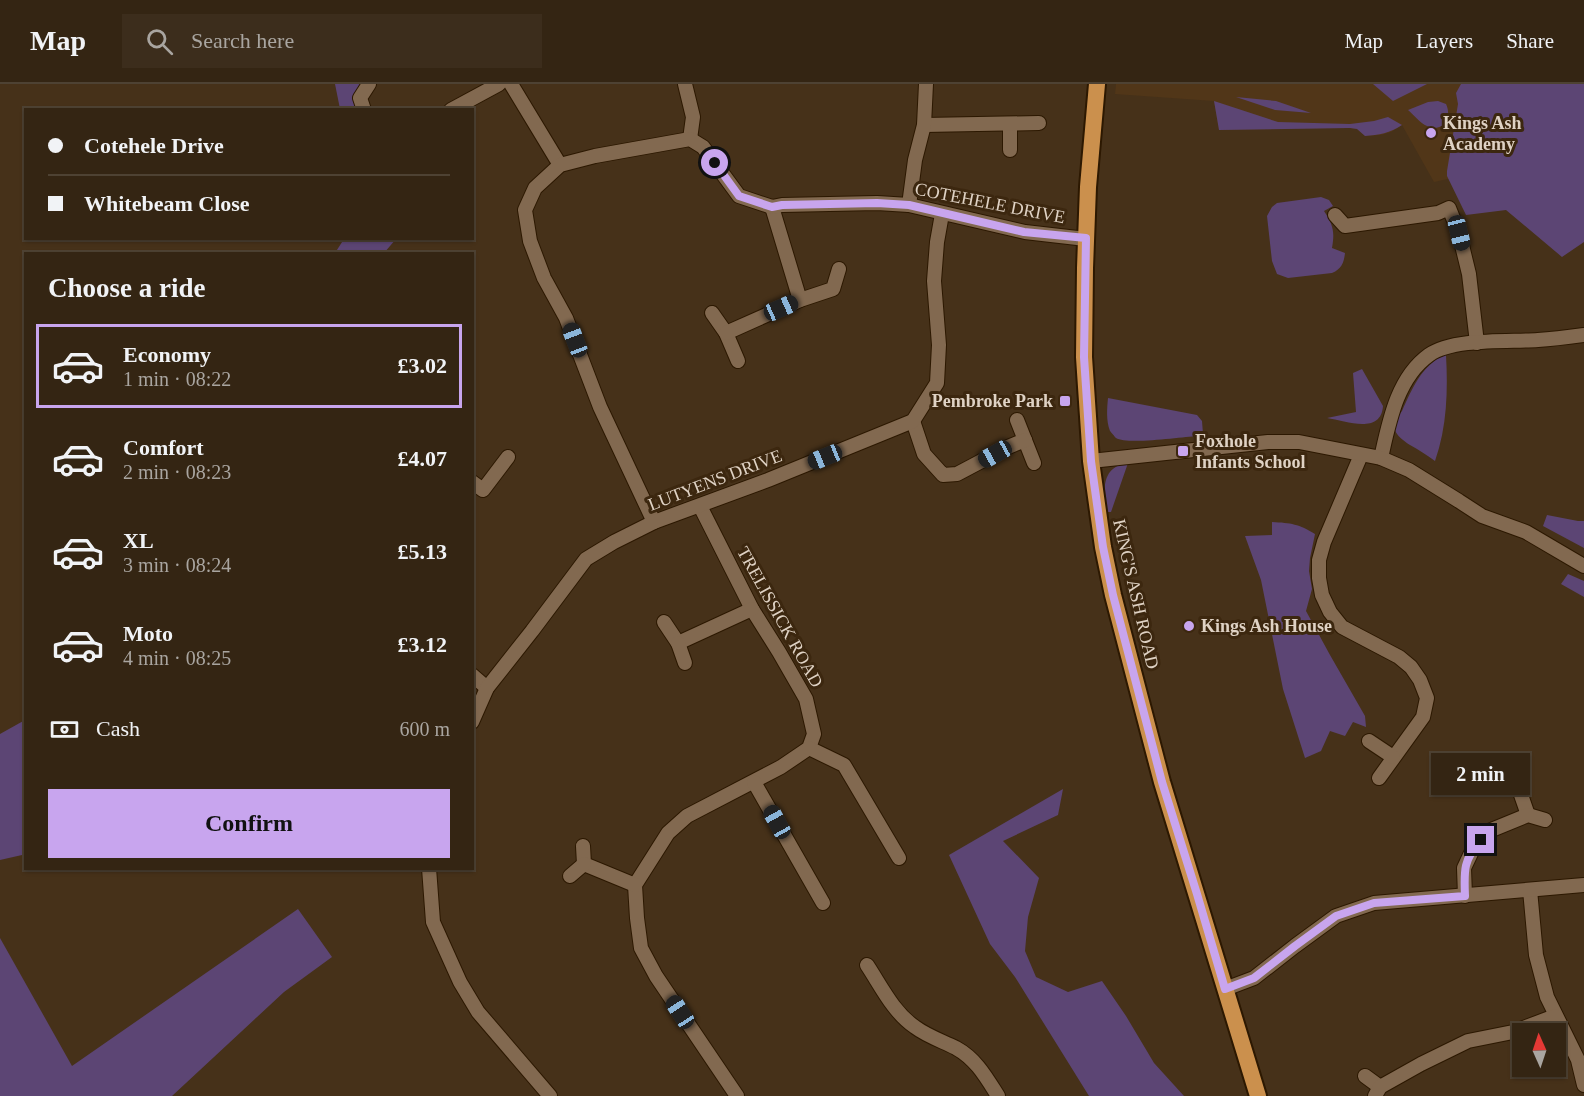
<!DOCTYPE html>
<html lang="en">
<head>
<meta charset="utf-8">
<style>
	:root { --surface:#342513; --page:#3c2d1c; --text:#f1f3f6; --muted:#a9a5a0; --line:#4e4233; --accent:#c8a5ee }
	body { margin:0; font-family:Georgia,serif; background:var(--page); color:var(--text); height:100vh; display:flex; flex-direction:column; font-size:22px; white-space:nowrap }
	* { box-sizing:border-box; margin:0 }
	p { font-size:20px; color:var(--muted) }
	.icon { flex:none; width:33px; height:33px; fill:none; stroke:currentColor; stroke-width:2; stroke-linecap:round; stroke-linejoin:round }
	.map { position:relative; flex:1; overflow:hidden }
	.sheet { position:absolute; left:24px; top:168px; width:450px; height:618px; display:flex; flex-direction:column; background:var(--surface); border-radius:0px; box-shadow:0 2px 4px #0004,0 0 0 2px var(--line) }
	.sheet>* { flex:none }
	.banner { position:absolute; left:24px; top:24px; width:450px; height:132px; border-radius:0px; box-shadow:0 2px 4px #0004,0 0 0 2px var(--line); display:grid; align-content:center; height:132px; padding:0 24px; background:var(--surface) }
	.needle { width:39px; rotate:357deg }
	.fabs { position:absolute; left:1512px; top:939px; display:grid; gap:12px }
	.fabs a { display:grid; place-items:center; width:54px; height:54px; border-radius:0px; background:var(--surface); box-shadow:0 2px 4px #0004,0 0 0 2px var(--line); font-size:30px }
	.end { position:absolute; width:27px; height:27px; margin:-14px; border:8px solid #c8a5ee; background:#111; box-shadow:0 0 0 3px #111 }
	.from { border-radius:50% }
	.bubble { position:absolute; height:42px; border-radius:0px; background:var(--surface); box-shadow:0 2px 4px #0004,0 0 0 2px var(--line); font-size:20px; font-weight:700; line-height:42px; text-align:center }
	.car { position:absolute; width:18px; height:36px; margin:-18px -9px; border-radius:8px; box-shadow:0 0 4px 2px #0007; background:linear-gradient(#222 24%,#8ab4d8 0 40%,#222 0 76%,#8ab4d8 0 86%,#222 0) }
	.banner b { display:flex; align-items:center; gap:21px; height:57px; font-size:22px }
	.banner b+b { border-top:2px solid var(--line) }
	.banner i { width:15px; height:15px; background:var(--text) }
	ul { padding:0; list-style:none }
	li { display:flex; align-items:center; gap:18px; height:84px; margin:0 12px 9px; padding:0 12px; border:3px solid transparent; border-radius:0px }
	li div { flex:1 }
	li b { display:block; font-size:22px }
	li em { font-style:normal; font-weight:700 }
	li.selected { border-color:var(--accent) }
	li>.icon { width:54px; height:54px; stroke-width:1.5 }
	h2 { padding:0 24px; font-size:27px; line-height:72px }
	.pay { display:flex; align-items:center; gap:15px; height:66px; padding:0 24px; font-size:22px }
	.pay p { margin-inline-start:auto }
	.action { display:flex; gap:12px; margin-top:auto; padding:12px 24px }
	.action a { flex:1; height:69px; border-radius:0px; background:var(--accent); color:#111; font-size:24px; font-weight:700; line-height:69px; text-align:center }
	header { display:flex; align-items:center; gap:36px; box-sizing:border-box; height:84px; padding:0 30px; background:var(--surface); border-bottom:2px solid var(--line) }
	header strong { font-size:28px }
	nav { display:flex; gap:33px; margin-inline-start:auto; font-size:21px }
	.search { width:420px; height:54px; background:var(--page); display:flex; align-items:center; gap:15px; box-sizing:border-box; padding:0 21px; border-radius:0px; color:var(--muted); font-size:22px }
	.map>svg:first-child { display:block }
</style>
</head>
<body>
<header>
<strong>Map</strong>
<div class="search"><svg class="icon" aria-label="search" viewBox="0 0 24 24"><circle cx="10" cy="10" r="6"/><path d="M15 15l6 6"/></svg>Search here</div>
<nav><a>Map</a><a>Layers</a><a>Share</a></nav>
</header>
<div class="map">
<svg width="1584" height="1012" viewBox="0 0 1584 1012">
	<rect width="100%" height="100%" fill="#463119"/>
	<!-- built -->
	<polygon fill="#513618" points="1116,0 1470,0 1452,94 1434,98 1402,41 1391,48 1381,51 1365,52 1357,45 1350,44 1219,46 1214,17 1115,10"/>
	<!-- green -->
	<g fill="#5c4574">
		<polygon points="335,0 363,0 361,25 340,25"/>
		<polygon points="1373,0 1427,0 1393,17"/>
		<polygon points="1461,0 1584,0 1584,158 1562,173 1506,126 1466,131 1447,92 1447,87 1458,20 1456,9"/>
		<polygon points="1236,13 1276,17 1311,29 1275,26"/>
		<path d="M1214,17L1278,38L1350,40L1374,37L1388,33L1402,41C1390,49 1379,51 1365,52L1357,45L1350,44L1219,46Z"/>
		<path d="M1438,17L1446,20C1453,35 1442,49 1427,42C1420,39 1414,31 1408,26L1428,18Z"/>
		<path d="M1321,113L1329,116L1333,122L1324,127C1333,141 1335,147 1332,164L1345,169C1344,178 1342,185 1332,189L1288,194L1277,190L1272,177L1267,132L1272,123L1277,119Z"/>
		<polygon points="344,155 344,154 396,155 384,169 335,169"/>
		<path d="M1443,271H1446C1448,306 1447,343 1435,377C1427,371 1419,366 1410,361C1395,351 1388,343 1402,327C1413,303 1420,285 1443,271Z"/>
		<path d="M1362,285L1383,322C1381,351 1346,337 1327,334L1356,328L1353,289Z"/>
		<path d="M1108,314L1197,331L1202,337L1203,350L1197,352C1182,353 1127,361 1116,354C1115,353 1111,348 1110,347C1106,337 1107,324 1108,314Z"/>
		<path d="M1128,379L1111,428H1106C1104,407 1100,383 1128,379Z"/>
		<polygon points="1547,431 1578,437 1584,437 1584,464 1543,442"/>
		<path d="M1272,438C1291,439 1299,440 1315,450L1310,474L1309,487L1312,505L1306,527L1330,571L1365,632L1366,643L1353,638L1345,652L1330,647L1321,667L1305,674L1283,605L1261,496L1245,452L1272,451Z"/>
		<polygon points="1568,490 1584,497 1584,513 1561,500"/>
		<polygon points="25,636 25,766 22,771 0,776 0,650"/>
		<polygon points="1063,705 1058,731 1003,757 1039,794 1028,833 1025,867 1036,893 1068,908 1102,897 1126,932 1154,979 1184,1012 1089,1012 1015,893 990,860 949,771"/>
		<polygon points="298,825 332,873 284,908 172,1012 0,1012 0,854 72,982"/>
	</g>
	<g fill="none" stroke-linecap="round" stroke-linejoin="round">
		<defs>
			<g id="minor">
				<polyline points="511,0 560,81"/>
				<polyline points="685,0 693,33 690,55"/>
				<polyline points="364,26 360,14 369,0"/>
				<polyline points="451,26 499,0"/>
				<polyline points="1010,40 1010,66"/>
				<polyline points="924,41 1039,39"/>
				<polyline points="909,121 915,76 924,41 926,0"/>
				<polyline points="772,123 800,216"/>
				<polyline points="1335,131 1345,142 1438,129 1449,124 1459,149 1469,190 1477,259"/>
				<polyline points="712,229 726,249 738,277"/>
				<polyline points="726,249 800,216 833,205 839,185"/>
				<polyline points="1017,336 1034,379"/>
				<polyline points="913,337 924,370 943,391 957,390 1008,363 1025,356"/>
				<polyline points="1361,371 1324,458 1319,476 1319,494 1322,511 1330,528 1342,543 1399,573 1411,583 1420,596 1427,614 1423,633 1379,694"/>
				<path d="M1381,374C1389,338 1397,294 1429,271C1453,254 1508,258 1538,256C1553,255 1569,253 1584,251"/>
				<polyline points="1091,377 1268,358 1299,358 1381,374 1409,386 1459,417 1482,432 1526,448 1584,482"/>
				<polyline points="472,398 483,406 508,373"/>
				<polyline points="700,422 752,525 779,568 806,615 814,650 809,664 781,683 687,732 668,749 635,801 637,834 641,864 656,892 737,1012"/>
				<polyline points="654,438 600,323 566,234 544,194 530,157 525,126 535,104 560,81 595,72 690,55 703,63 739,112 772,123 782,121 877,119 909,121 1025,148 1086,155"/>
				<polyline points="664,538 678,559 752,525"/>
				<polyline points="678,559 685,579"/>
				<polyline points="472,591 487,604"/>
				<polyline points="472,638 487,604 532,547 586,475 614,458 654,438 768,396 913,337 937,299 939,261 934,197 937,158 942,130"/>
				<polyline points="1369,657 1393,673"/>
				<polyline points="809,664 844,681 899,774"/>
				<polyline points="754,698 823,819"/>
				<polyline points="1520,708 1528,731"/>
				<polyline points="583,762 584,780 635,801"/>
				<polyline points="429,784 433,838 460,898 478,928 550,1012"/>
				<polyline points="570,792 584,780"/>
				<polyline points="1530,806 1536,871 1547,913 1578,976 1584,1001"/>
				<polyline points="1465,812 1464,784 1473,765 1489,747 1528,731 1545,736"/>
				<path d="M867,881C881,902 893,928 915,943C927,952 942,957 956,964C976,975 986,993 998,1012"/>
				<polyline points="1225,905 1254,894 1295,862 1336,832 1374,819 1584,801"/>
				<polyline points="1365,992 1380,1003"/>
				<polyline points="1375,1012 1380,1003 1421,980 1468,957 1513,948 1555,932"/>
			</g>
			<polyline id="trunk" points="1097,0 1088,103 1085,184 1084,273 1091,377 1103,463 1113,511 1162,698 1258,1012"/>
		</defs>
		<!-- minor casing -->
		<use href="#minor" stroke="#2c1801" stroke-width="16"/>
		<!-- trunk casing -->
		<use href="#trunk" stroke="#2c1801" stroke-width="20"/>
		<!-- minor -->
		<use href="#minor" stroke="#826950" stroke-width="14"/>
		<!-- trunk -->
		<use href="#trunk" stroke="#cb904d" stroke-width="16"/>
	</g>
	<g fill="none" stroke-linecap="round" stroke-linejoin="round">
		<!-- route -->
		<path stroke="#c8a5ee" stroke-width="8" d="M715,79L739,112L772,123L782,121L877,119L909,121L1024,148L1086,154L1084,273L1091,377L1103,463L1113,511L1162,698L1197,810L1225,905L1254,894L1295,862L1336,832L1374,819L1465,812C1464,787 1463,776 1481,756"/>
	</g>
	<!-- markers -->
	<g fill="#c8a5ee" stroke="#3c270f" stroke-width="2">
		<circle cx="1431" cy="49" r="6"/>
		<rect x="1059" y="311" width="12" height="12" rx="3"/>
		<rect x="1177" y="361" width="12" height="12" rx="3"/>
		<circle cx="1189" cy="542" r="6"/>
	</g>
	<g text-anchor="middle" stroke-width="6" stroke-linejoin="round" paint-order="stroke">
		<!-- poi labels -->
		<g font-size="18" font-weight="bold" fill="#dfd2c4" stroke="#3c270f" text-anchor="start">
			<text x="1443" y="45">Kings Ash<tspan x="1443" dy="21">Academy</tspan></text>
			<text x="1053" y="323" text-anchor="end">Pembroke Park</text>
			<text x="1195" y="363">Foxhole<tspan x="1195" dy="21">Infants School</tspan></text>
			<text x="1201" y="548">Kings Ash House</text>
		</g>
		<!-- street labels -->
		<g font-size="18" fill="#dfd2c4" stroke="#3c270f">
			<text transform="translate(990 119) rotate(11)" y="6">COTEHELE DRIVE</text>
			<text transform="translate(715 396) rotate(-21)" y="6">LUTYENS DRIVE</text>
			<text transform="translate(1136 510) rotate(77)" y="6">KING'S ASH ROAD</text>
			<text transform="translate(780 533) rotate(61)" y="6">TRELISSICK ROAD</text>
		</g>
	</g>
</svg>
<div class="fabs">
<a><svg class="needle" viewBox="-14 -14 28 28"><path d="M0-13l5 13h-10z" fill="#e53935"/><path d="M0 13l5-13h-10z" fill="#a9a5a0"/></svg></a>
</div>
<i class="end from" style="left:715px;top:79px"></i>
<i class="end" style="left:1481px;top:756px"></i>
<div class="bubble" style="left:1431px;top:669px;width:99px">2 min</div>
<i class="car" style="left:1459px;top:149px;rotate:166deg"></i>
<i class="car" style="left:781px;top:224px;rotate:66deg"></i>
<i class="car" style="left:575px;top:256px;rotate:339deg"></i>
<i class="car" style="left:995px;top:370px;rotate:241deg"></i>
<i class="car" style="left:825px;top:373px;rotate:248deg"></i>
<i class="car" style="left:777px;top:738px;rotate:331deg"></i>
<i class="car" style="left:680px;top:928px;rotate:327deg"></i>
<div class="banner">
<b><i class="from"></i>Cotehele Drive</b>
<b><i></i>Whitebeam Close</b>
</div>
<section class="sheet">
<h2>Choose a ride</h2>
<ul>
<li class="selected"><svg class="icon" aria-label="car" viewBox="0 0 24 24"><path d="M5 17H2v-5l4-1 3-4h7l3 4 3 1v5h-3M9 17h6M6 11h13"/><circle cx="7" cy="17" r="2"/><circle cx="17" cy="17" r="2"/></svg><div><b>Economy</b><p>1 min · 08:22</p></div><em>£3.02</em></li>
<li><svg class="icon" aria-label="car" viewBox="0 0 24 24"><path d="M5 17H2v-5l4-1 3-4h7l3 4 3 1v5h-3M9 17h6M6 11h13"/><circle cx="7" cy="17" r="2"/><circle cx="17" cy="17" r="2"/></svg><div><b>Comfort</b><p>2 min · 08:23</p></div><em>£4.07</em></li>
<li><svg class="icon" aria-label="car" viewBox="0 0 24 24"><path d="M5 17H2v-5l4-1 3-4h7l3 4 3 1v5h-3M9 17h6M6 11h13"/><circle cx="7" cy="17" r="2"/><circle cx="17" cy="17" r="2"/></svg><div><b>XL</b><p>3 min · 08:24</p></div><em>£5.13</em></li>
<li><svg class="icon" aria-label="car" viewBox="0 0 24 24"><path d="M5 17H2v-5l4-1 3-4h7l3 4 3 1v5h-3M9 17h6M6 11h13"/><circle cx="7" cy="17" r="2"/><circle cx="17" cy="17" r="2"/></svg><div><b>Moto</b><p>4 min · 08:25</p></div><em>£3.12</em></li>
</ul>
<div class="pay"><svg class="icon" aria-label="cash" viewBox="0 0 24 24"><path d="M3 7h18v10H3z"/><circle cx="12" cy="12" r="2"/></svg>Cash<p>600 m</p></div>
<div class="action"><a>Confirm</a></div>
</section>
</div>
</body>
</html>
